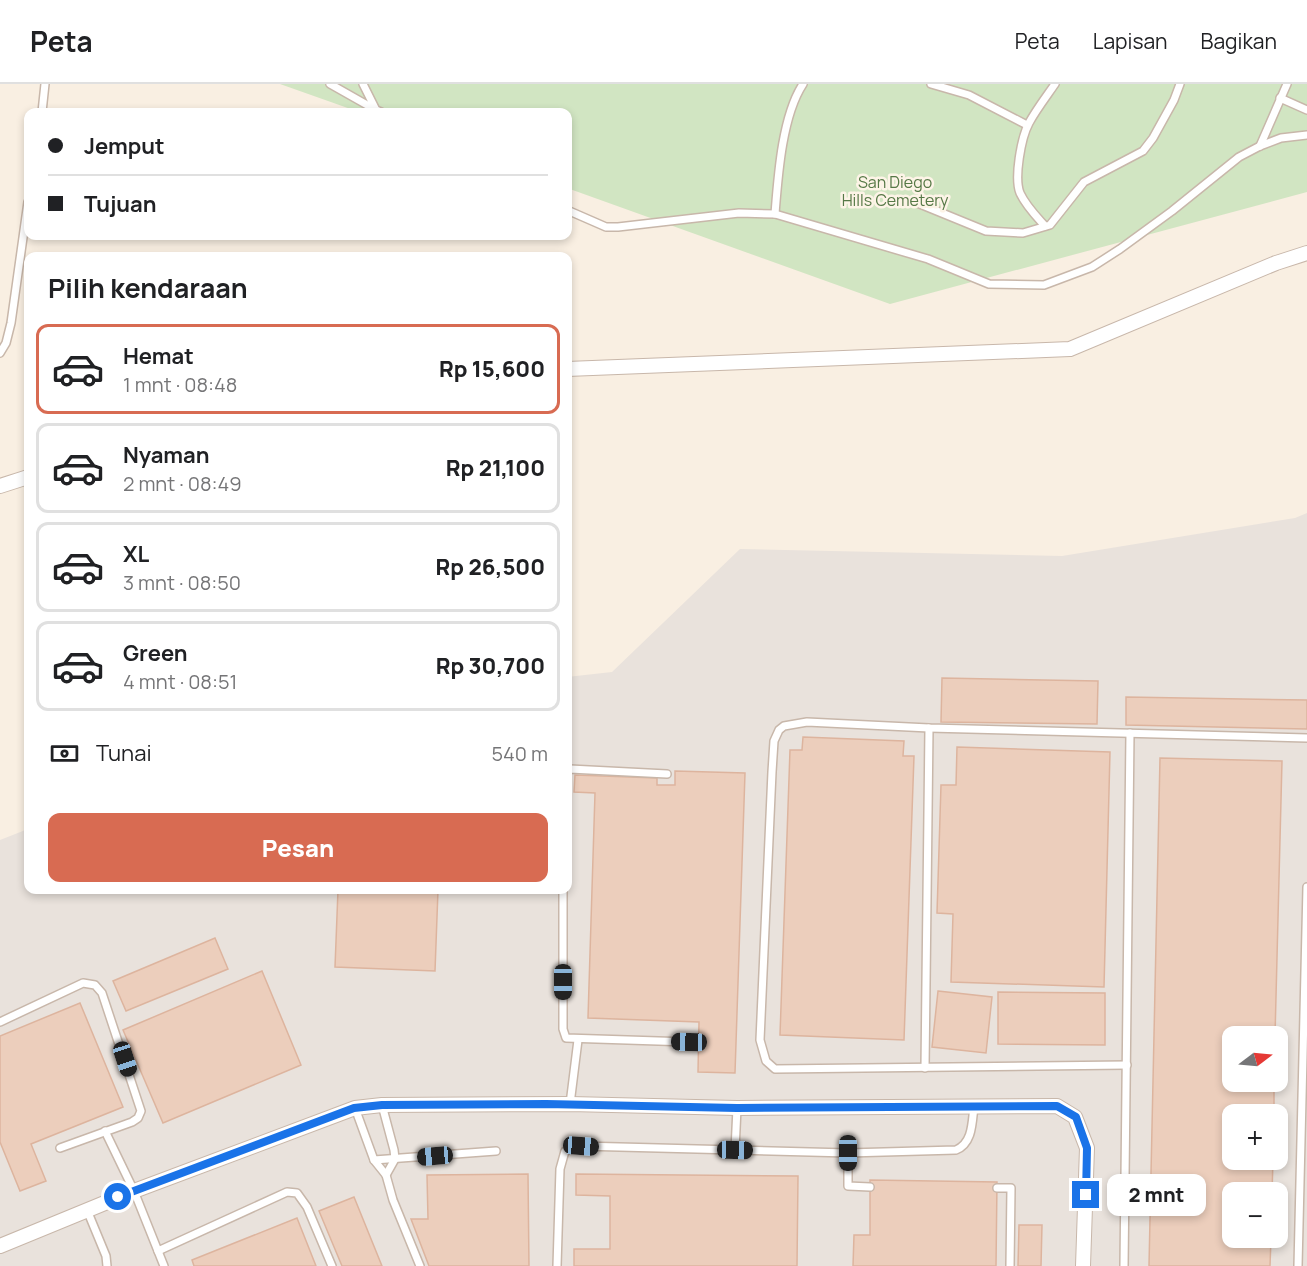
<!DOCTYPE html>
<html lang="id">
<head>
<meta charset="utf-8">
<style>
	:root { --surface:#fff; --page:#f2f2f2; --text:#202124; --muted:#757577; --line:#e0e0e0; --accent:#d86b52 }
	body { margin:0; font-family:Manrope,sans-serif; background:var(--page); color:var(--text); height:100vh; display:flex; flex-direction:column; font-size:22px; white-space:nowrap }
	* { box-sizing:border-box; margin:0 }
	p { font-size:20px; color:var(--muted) }
	.icon { flex:none; width:33px; height:33px; fill:none; stroke:currentColor; stroke-width:2; stroke-linecap:round; stroke-linejoin:round }
	.map { position:relative; flex:1; overflow:hidden }
	.panel { position:absolute; left:24px; top:168px; width:548px; height:642px; display:flex; flex-direction:column; background:var(--surface); border-radius:12px; box-shadow:0 3px 9px #0003 }
	.panel>* { flex:none }
	.hud { position:absolute; left:24px; top:24px; width:548px; height:132px; border-radius:12px; box-shadow:0 3px 9px #0003; display:grid; align-content:center; height:132px; padding:0 24px; background:var(--surface) }
	.needle { width:39px; rotate:74deg }
	.controls { position:absolute; left:1222px; top:942px; display:grid; gap:12px }
	.controls a { display:grid; place-items:center; width:66px; height:66px; border-radius:12px; background:var(--surface); box-shadow:0 3px 9px #0003; font-size:30px }
	.end { position:absolute; width:27px; height:27px; margin:-14px; border:8px solid #1a73e8; background:#fff; box-shadow:0 0 0 3px #fff }
	.from { border-radius:50% }
	.bubble { position:absolute; height:42px; border-radius:12px; background:var(--surface); box-shadow:0 3px 9px #0003; font-size:20px; font-weight:800; line-height:42px; text-align:center }
	.car { position:absolute; width:18px; height:36px; margin:-18px -9px; border-radius:8px; box-shadow:0 0 4px 2px #0007; background:linear-gradient(#222 24%,#8ab4d8 0 40%,#222 0 76%,#8ab4d8 0 86%,#222 0) }
	.hud b { display:flex; align-items:center; gap:21px; height:57px; font-size:22px }
	.hud b+b { border-top:2px solid var(--line) }
	.hud i { width:15px; height:15px; background:var(--text) }
	ul { padding:0; list-style:none }
	li { display:flex; align-items:center; gap:18px; height:90px; margin:0 12px 9px; padding:0 12px; border:3px solid var(--line); border-radius:12px }
	li div { flex:1 }
	li b { display:block; font-size:22px }
	li em { font-style:normal; font-weight:800 }
	li.on { border-color:var(--accent) }
	li>.icon { width:54px; height:54px; stroke-width:1.5 }
	h2 { padding:0 24px; font-size:27px; line-height:72px }
	.pay { display:flex; align-items:center; gap:15px; height:66px; padding:0 24px; font-size:22px }
	.pay p { margin-inline-start:auto }
	.primary-button { display:flex; gap:12px; margin-top:auto; padding:12px 24px }
	.primary-button a { flex:1; height:69px; border-radius:12px; background:var(--accent); color:#fff; font-size:24px; font-weight:800; line-height:69px; text-align:center }
	header { display:flex; align-items:center; gap:36px; box-sizing:border-box; height:84px; padding:0 30px; background:var(--surface); border-bottom:2px solid var(--line) }
	header strong { font-size:28px }
	nav { display:flex; gap:33px; margin-inline-start:auto; font-size:21px }
	.map>svg:first-child { display:block }
</style>
</head>
<body>
<header>
<strong>Peta</strong>
<nav><a>Peta</a><a>Lapisan</a><a>Bagikan</a></nav>
</header>
<div class="map">
<svg width="1307" height="1182" viewBox="0 0 1307 1182">
	<rect width="100%" height="100%" fill="#f9efe2"/>
	<!-- industrial -->
	<path fill="#e9e2dc" fill-rule="evenodd" d="M1307,429V1182H0V756L28,745V806H567V593L612,588L740,465L1062,472L1295,434ZM1233,952H1278V998H1233ZM1233,1030H1278V1076H1233ZM1233,1108H1278V1154H1233Z"/>
	<!-- green -->
	<polygon fill="#d1e5c2" points="280,0 1307,0 1307,108 890,220 567,104 567,28 359,28"/>
	<!-- building -->
	<g fill="#eccebc" stroke="#ddb49e" stroke-width="1.5">
		<polygon points="942,594 1098,597 1097,640 941,638"/>
		<polygon points="1126,613 1307,616 1307,645 1126,641"/>
		<polygon points="803,653 904,657 903,672 914,672 904,956 780,951 790,666 802,666"/>
		<polygon points="957,663 1110,668 1104,903 951,898 953,830 937,829 941,701 956,701"/>
		<polygon points="1160,674 1282,677 1275,952 1233,952 1233,998 1274,998 1274,1030 1233,1030 1233,1076 1273,1076 1272,1108 1233,1108 1233,1154 1271,1154 1270,1182 1149,1182"/>
		<polygon points="675,687 745,689 735,989 698,988 699,938 588,934 595,709 574,708 575,691 657,694 657,701 675,701"/>
		<polygon points="338,806 438,806 435,887 335,883"/>
		<polygon points="215,854 228,885 126,927 113,897"/>
		<polygon points="262,887 301,981 163,1039 123,946"/>
		<polygon points="938,907 992,913 986,969 932,963"/>
		<polygon points="998,908 1105,909 1105,961 998,960"/>
		<polygon points="80,919 123,1023 31,1060 46,1097 20,1107 0,1058 0,952"/>
		<polygon points="528,1090 529,1182 429,1182 411,1135 428,1135 427,1091"/>
		<polygon points="576,1090 798,1092 797,1182 574,1182 574,1165 610,1165 610,1112 576,1111"/>
		<polygon points="870,1096 997,1098 996,1182 853,1182 854,1151 870,1151"/>
		<polygon points="354,1113 382,1182 342,1182 319,1127"/>
		<polygon points="297,1134 316,1182 194,1182 192,1176"/>
		<polygon points="1019,1141 1042,1141 1041,1182 1018,1182"/>
	</g>
	<g fill="none" stroke-linecap="round" stroke-linejoin="round">
		<defs>
			<g id="lane">
				<polyline points="330,0 376,26"/>
				<polyline points="363,0 376,26 381,28"/>
				<polyline points="931,0 969,11 1027,41"/>
				<polyline points="1280,14 1307,26"/>
				<polyline points="42,28 45,0"/>
				<polyline points="1260,62 1287,0"/>
				<polyline points="915,118 986,147 1023,149 1050,141 1084,98 1143,67 1153,54 1174,16 1180,0"/>
				<polyline points="567,126 606,143 618,143 739,129 775,130 928,175 989,200 1044,201 1092,183 1120,165 1172,127 1239,73 1260,62 1281,54 1307,51"/>
				<path d="M775,130C778,92 782,32 803,0"/>
				<path d="M1045,142C1036,132 1026,122 1020,109C1014,94 1021,54 1029,39C1036,26 1046,13 1055,0"/>
				<polyline points="0,269 6,259 11,239 28,118"/>
				<polyline points="567,687 570,685 667,690"/>
				<polyline points="563,806 563,945 566,954 689,958"/>
				<polyline points="0,938 83,899 95,901 102,909 141,1027 138,1034 132,1038 60,1064"/>
				<polyline points="1127,981 775,985 766,977 760,956 772,688 774,657 779,646 784,642 807,638 929,644 1307,654"/>
				<polyline points="925,984 929,644"/>
				<polyline points="570,1020 578,956"/>
				<polyline points="382,1021 394,1066 395,1075 386,1091"/>
				<polyline points="355,1024 374,1076 386,1091 393,1116 420,1182"/>
				<polyline points="105,1047 134,1107 164,1182"/>
				<polyline points="735,1066 737,1024"/>
				<polyline points="848,1069 848,1102 870,1103"/>
				<polyline points="374,1076 496,1067"/>
				<polyline points="997,1104 1011,1104 1010,1182"/>
				<polyline points="87,1126 106,1172 107,1182"/>
				<polyline points="158,1167 287,1108 297,1109 307,1123 332,1182"/>
				<path d="M557,1182L560,1085L565,1067L581,1062L848,1069L956,1066C973,1059 972,1038 974,1022"/>
				<polyline points="1124,1182 1130,649"/>
				<polyline points="1298,1182 1307,803"/>
			</g>
			<g id="street">
				<polyline points="567,285 1070,265 1276,179 1307,169"/>
				<polyline points="0,402 28,393"/>
				<polyline points="0,1162 134,1107 355,1024 382,1021 570,1020 737,1024 1057,1022 1075,1033 1087,1064 1083,1182"/>
			</g>
		</defs>
		<!-- lane casing -->
		<use href="#lane" stroke="#c8b7aa" stroke-width="10"/>
		<!-- street casing -->
		<use href="#street" stroke="#c8b7aa" stroke-width="16"/>
		<!-- lane -->
		<use href="#lane" stroke="#fff" stroke-width="7"/>
		<!-- street -->
		<use href="#street" stroke="#fff" stroke-width="14"/>
	</g>
	<g fill="none" stroke-linecap="round" stroke-linejoin="round">
		<!-- route -->
		<polyline stroke="#1a73e8" stroke-width="8" points="118,1113 354,1024 382,1021 546,1020 737,1024 1057,1022 1076,1033 1087,1064 1086,1111"/>
	</g>
	<g text-anchor="middle" stroke-width="5" stroke-linejoin="round" paint-order="stroke">
		<!-- park labels -->
		<g font-size="16" fill="#577947" stroke="#fdf4e7">
			<text x="895" y="104">San Diego<tspan x="895" dy="18">Hills Cemetery</tspan></text>
		</g>
	</g>
</svg>
<div class="controls">
<a><svg class="needle" viewBox="-14 -14 28 28"><path d="M0-13l5 13h-10z" fill="#e53935"/><path d="M0 13l5-13h-10z" fill="#757577"/></svg></a>
<a>+</a>
<a>−</a>
</div>
<i class="end from" style="left:118px;top:1113px"></i>
<i class="end" style="left:1086px;top:1111px"></i>
<div class="bubble" style="left:1107px;top:1090px;width:99px">2 mnt</div>
<i class="car" style="left:563px;top:898px;rotate:180deg"></i>
<i class="car" style="left:689px;top:958px;rotate:271deg"></i>
<i class="car" style="left:125px;top:975px;rotate:162deg"></i>
<i class="car" style="left:581px;top:1062px;rotate:94deg"></i>
<i class="car" style="left:735px;top:1066px;rotate:91deg"></i>
<i class="car" style="left:848px;top:1069px;rotate:180deg"></i>
<i class="car" style="left:435px;top:1072px;rotate:265deg"></i>
<div class="hud">
<b><i class="from"></i>Jemput</b>
<b><i></i>Tujuan</b>
</div>
<section class="panel">
<h2>Pilih kendaraan</h2>
<ul>
<li class="on"><svg class="icon" aria-label="car" viewBox="0 0 24 24"><path d="M5 17H2v-5l4-1 3-4h7l3 4 3 1v5h-3M9 17h6M6 11h13"/><circle cx="7" cy="17" r="2"/><circle cx="17" cy="17" r="2"/></svg><div><b>Hemat</b><p>1 mnt · 08:48</p></div><em>Rp 15,600</em></li>
<li><svg class="icon" aria-label="car" viewBox="0 0 24 24"><path d="M5 17H2v-5l4-1 3-4h7l3 4 3 1v5h-3M9 17h6M6 11h13"/><circle cx="7" cy="17" r="2"/><circle cx="17" cy="17" r="2"/></svg><div><b>Nyaman</b><p>2 mnt · 08:49</p></div><em>Rp 21,100</em></li>
<li><svg class="icon" aria-label="car" viewBox="0 0 24 24"><path d="M5 17H2v-5l4-1 3-4h7l3 4 3 1v5h-3M9 17h6M6 11h13"/><circle cx="7" cy="17" r="2"/><circle cx="17" cy="17" r="2"/></svg><div><b>XL</b><p>3 mnt · 08:50</p></div><em>Rp 26,500</em></li>
<li><svg class="icon" aria-label="car" viewBox="0 0 24 24"><path d="M5 17H2v-5l4-1 3-4h7l3 4 3 1v5h-3M9 17h6M6 11h13"/><circle cx="7" cy="17" r="2"/><circle cx="17" cy="17" r="2"/></svg><div><b>Green</b><p>4 mnt · 08:51</p></div><em>Rp 30,700</em></li>
</ul>
<div class="pay"><svg class="icon" aria-label="cash" viewBox="0 0 24 24"><path d="M3 7h18v10H3z"/><circle cx="12" cy="12" r="2"/></svg>Tunai<p>540 m</p></div>
<div class="primary-button"><a>Pesan</a></div>
</section>
</div>
</body>
</html>
